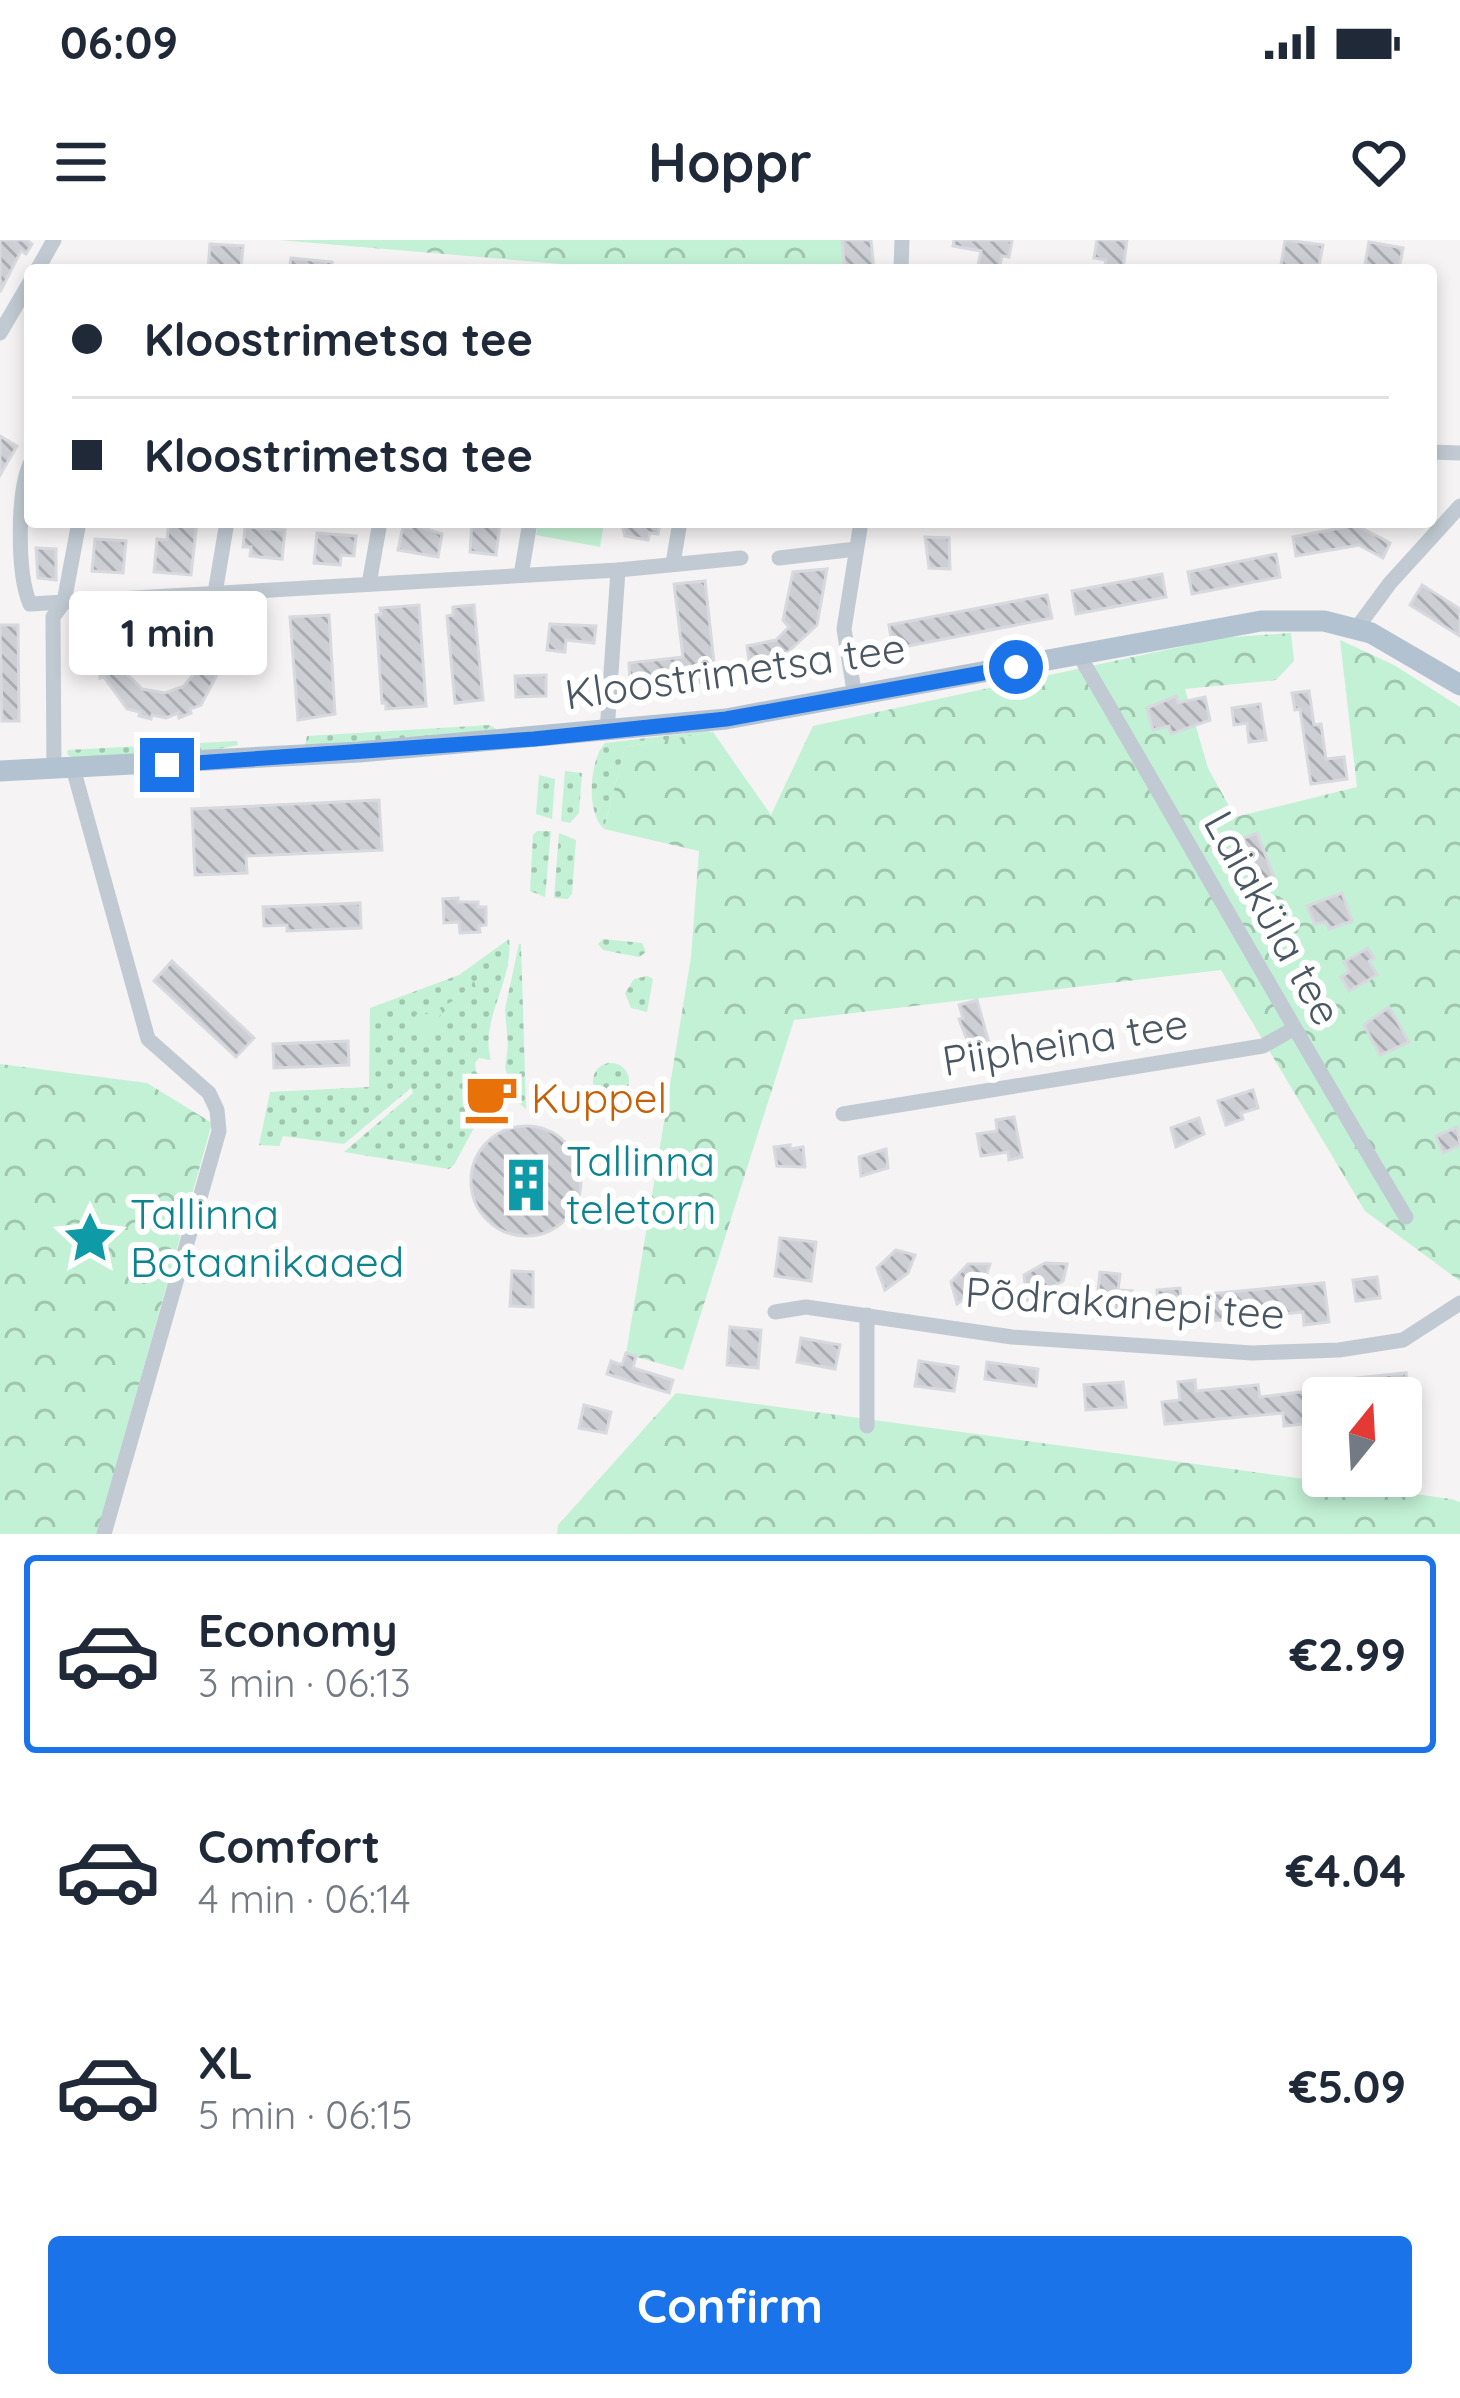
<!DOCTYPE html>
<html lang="en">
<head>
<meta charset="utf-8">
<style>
	:root { --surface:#fff; --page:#f2f2f3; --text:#1f2937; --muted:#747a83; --line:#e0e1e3; --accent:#1a73e8 }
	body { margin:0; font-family:Quicksand,sans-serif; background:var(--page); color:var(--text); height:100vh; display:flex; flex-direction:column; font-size:45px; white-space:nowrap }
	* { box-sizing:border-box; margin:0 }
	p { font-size:39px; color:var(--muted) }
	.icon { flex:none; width:66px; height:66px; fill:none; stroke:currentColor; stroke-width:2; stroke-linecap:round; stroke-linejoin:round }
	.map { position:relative; height:1294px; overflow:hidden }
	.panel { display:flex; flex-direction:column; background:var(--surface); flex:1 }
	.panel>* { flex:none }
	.guide { position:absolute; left:24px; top:24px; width:1413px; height:264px; border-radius:12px; box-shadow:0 6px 18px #0003; display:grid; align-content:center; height:264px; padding:0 48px; background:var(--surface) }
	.needle { width:78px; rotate:18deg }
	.tools { position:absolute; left:1302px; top:1137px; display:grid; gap:24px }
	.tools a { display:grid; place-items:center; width:120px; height:120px; border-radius:12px; background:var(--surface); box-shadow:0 6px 18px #0003; font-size:60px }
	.end { position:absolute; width:54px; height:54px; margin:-27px; border:15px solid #1a73e8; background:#fff; box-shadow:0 0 0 6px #fff }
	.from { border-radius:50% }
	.bubble { position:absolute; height:84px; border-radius:12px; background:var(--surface); box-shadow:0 6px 18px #0003; font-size:39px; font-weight:700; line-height:84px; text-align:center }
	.guide b { display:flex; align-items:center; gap:42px; height:114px; font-size:45px }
	.guide b+b { border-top:3px solid var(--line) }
	.guide i { width:30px; height:30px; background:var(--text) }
	ul { padding:21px 0 0; list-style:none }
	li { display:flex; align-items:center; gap:36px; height:198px; margin:0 24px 18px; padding:0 24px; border:6px solid transparent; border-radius:12px }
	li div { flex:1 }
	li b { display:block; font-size:45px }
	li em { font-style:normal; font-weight:700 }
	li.on { border-color:var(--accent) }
	li>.icon { width:108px; height:108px; stroke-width:1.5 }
	.button { display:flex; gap:24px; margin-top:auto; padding:24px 48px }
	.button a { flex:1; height:138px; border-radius:12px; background:var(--accent); color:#fff; font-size:48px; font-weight:700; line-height:138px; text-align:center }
	.status { display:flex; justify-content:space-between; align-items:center; height:84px; padding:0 60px; background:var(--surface); direction:ltr }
	.status svg { height:33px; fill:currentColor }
	header { display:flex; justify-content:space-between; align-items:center; height:156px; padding:0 48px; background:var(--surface); font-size:54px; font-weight:700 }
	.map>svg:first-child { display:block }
</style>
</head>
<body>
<div class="status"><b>06:09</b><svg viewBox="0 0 49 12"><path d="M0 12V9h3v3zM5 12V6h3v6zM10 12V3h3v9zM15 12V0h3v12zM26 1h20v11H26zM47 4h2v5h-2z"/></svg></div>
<header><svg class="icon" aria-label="menu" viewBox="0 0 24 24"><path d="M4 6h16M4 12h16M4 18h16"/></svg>Hoppr<svg class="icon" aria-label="heart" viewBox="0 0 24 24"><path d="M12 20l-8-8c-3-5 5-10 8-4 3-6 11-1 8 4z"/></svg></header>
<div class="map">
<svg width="1460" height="1294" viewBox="0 0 1460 1294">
	<defs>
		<pattern id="grass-dots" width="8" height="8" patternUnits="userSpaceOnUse" patternTransform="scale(3)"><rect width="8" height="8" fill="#c3f1d5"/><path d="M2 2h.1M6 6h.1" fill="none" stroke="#a0c6b0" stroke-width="1.8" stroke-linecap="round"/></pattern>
		<pattern id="forest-crowns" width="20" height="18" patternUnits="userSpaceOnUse" patternTransform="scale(3)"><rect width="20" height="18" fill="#c3f1d5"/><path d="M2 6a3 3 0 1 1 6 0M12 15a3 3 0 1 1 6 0" fill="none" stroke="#a0c6b0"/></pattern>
		<pattern id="building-back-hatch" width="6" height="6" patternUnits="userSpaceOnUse" patternTransform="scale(3)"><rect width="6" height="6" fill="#cdcfd5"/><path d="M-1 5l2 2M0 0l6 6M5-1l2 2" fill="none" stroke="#a8abb0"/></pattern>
	</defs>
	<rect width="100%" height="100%" fill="#f5f3f3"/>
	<!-- grass -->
	<g fill="url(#grass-dots)">
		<polygon points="490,485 496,489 492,494 305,505 307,496"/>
		<path d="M706,491L713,492L625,507L604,589C586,573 589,521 605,503Z"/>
		<polygon points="237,501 238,505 184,516 73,518 67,514 68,510"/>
		<polygon points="565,531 582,533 579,573 570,583 561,581"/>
		<polygon points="539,535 555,539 552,579 536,574"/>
		<polygon points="537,591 551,591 545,657 530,651 533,595"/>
		<polygon points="559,593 576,600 572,654 568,659 554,658"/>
		<path d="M509,699C514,741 479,780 491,820L479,818L475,823L476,832L485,837L470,846L464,867L475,886L454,925L449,929L344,912L413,853L411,848L344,904L283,896L279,906L259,905L270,852L369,847L370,768L459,735Z"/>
		<polygon points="603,699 642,703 646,712 639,717 603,710 598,704"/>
		<polygon points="519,704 521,704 526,869 519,863 505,828 508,806 505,769"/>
		<polygon points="647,736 653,739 647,772 631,768 625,753 634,739"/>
		<circle cx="611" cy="841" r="18"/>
	</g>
	<!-- forest -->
	<g fill="url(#forest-crowns)">
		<polygon points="279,0 842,0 845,30 633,30"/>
		<polygon points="1291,393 1294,421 1276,440 1185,449 1208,528 1235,577 1357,547 1340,400 1394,425 1460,467 1460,1041 1365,971 1221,730 794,780 683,1130 626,1114 691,717 699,611 604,589 625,507 713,492 771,575 813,486 1221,398"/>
		<path d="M474,741L482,746L480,752C459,756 437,775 427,792L419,794L411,787L416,775C435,774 463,757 474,741Z"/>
		<polygon points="0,824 147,843 212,883 97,1294 0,1294"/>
		<polygon points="676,1153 1451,1259 1460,1262 1460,1294 557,1294 558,1285"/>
	</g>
	<!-- pitch -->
	<polygon fill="#c3f1d5" points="538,282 604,282 600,307 536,295"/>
	<!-- building -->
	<g fill="url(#building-back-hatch)" stroke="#d7d9de" stroke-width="3">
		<polygon points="0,0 27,0 32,4 26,14 21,11 0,52"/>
		<polygon points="842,0 871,0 874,30 845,30"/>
		<polygon points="954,0 1006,0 1012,1 1009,17 1002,16 999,30 977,30 981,11 953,6"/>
		<polygon points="1097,0 1127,0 1123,30 1104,30 1106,20 1094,18"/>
		<polygon points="1285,0 1323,5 1318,30 1281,25"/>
		<polygon points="1369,2 1403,8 1399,30 1364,30"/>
		<polygon points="210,4 243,6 241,30 208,30"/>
		<polygon points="291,18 332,22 332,30 289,30"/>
		<polygon points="0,196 17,206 0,235"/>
		<polygon points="169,282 197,282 191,335 154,332 157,299 167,300"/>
		<polygon points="472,282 500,284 496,315 470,312"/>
		<polygon points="621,282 660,282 658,294 650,293 648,300 625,296"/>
		<polygon points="412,284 442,294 438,317 398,310 403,287 411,288"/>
		<polygon points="1356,285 1390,303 1383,318 1359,305 1296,316 1293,297"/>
		<polygon points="245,287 285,290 282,319 250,316 251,307 243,307"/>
		<polygon points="317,293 356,296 354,316 341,315 340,325 314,323"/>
		<polygon points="925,297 949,298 950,329 929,328"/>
		<polygon points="95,299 126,301 123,333 92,331"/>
		<polygon points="36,308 56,309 56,340 38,338"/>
		<polygon points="1276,314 1280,337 1192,354 1188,332"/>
		<polygon points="827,329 817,385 776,423 778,432 751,436 747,406 776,400 789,387 783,380 793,332"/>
		<polygon points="1162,334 1166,357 1076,374 1072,351"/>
		<polygon points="705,341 716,441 686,444 685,436 630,442 629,423 683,417 674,344"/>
		<polygon points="1422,345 1460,369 1460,396 1410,365"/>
		<polygon points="1047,355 1052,378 893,409 889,385"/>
		<polygon points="419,365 426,466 386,469 386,463 382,463 376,375 381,374 380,368"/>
		<polygon points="474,365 483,460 455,463 447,376 453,375 453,367"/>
		<polygon points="329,375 335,474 298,480 290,377"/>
		<polygon points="221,379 224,430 220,429 201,465 190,469 191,473 179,478 178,473 166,478 152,475 151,479 139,476 140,472 127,469 104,437 100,438 96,388 121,386 120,412 127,434 142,449 165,453 184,446 197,430 201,406 197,406 196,380"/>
		<polygon points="550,384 596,386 594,403 566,400 565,412 547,410"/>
		<polygon points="0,385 18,385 19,481 2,481"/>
		<polygon points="546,435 546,456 516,457 515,436"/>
		<polygon points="1309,451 1314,485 1321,484 1326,519 1344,517 1347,539 1311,544 1300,469 1295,470 1292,453"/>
		<polygon points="1176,456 1178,463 1205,457 1210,480 1171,494 1169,486 1153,490 1147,468"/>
		<polygon points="1260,464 1266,500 1249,502 1247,483 1234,485 1232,468"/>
		<polygon points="379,560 382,610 246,616 247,633 195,635 192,569"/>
		<polygon points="1257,593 1276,642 1253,650 1234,602"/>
		<polygon points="1342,653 1352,681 1329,689 1326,682 1315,684 1307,666"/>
		<polygon points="458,658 458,662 478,662 478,667 486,667 486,685 479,686 480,692 460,693 459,682 444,683 443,659"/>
		<polygon points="360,663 361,688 287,691 287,685 264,686 263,667"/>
		<polygon points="1368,708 1374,718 1369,721 1377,735 1349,751 1341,737 1349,732 1344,722"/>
		<polygon points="172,721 254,798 236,817 154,741"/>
		<polygon points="977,760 992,814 974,818 959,779 963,778 959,765"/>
		<polygon points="1389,767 1409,802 1380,815 1364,785"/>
		<polygon points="348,801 349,825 274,828 273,804"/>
		<circle cx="491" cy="859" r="13"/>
		<polygon points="1253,850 1258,868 1241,873 1243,879 1226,885 1218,861"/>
		<polygon points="1014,877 1022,917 1009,920 1008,912 981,916 977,894 997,891 996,880"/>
		<polygon points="1199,878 1204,894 1176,907 1171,888"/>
		<circle cx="526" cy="941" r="55"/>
		<polygon points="1457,887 1460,905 1443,913 1436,896"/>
		<polygon points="790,905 790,909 803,907 805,927 777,926 774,907"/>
		<polygon points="886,909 888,928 861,936 859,917"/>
		<polygon points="780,998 816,1002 811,1041 775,1036"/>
		<polygon points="896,1010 915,1015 908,1033 885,1050 877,1028"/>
		<polygon points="1045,1023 1067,1024 1063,1041 1027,1060 1024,1035"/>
		<polygon points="968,1024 990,1024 982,1048 957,1064 951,1042"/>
		<polygon points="512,1031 533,1032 533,1067 510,1066"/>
		<polygon points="1100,1032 1120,1034 1118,1050 1132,1051 1129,1071 1096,1068"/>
		<polygon points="1377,1037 1380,1058 1356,1061 1353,1040"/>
		<polygon points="1324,1043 1329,1082 1304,1085 1303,1072 1209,1081 1207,1054"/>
		<polygon points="1180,1048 1182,1071 1159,1073 1157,1050"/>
		<polygon points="730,1087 761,1090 758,1128 727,1125"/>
		<polygon points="801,1098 840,1105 835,1129 797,1122"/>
		<polygon points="626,1113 636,1116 633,1128 673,1140 669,1153 607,1134 611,1121 622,1125"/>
		<polygon points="919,1121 958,1127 954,1151 915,1146"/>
		<polygon points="987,1122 1038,1129 1036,1146 985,1139"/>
		<polygon points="1406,1133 1409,1158 1347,1158 1345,1139"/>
		<polygon points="1195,1140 1196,1151 1258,1145 1260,1157 1309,1151 1313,1183 1284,1186 1283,1173 1165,1184 1162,1162 1180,1160 1178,1142"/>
		<polygon points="1123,1142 1126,1167 1086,1170 1084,1145"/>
		<polygon points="584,1165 611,1172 606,1193 579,1188"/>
	</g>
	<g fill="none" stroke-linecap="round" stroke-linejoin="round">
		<!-- minor -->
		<g stroke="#c1cad2" stroke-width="15">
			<polyline points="37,30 54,0"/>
			<polyline points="901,30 902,0"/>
			<polyline points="0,93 30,42"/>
			<polyline points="1431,212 1460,213"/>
			<path d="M30,224C17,254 17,334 30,364L618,330L741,318"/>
			<polyline points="779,318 856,309"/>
			<polyline points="673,323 680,282"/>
			<polyline points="521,335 530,282"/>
			<polyline points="369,344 380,282"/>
			<polyline points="215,353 227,282"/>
			<polyline points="1356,389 1390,343 1460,266"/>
			<path d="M1079,415C1189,602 1294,791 1406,977"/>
			<polyline points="855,457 844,389 861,282"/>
			<polyline points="607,492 618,330"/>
			<polyline points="73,528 148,799 209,853 217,870 219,891 104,1294"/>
			<polyline points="54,530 53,377 64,362 79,282"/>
			<polyline points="843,874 1263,806 1293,789"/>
			<polyline points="775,1072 806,1067 1012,1097 1252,1113 1339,1110 1403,1100 1460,1063"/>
			<polyline points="867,1186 867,1075"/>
		</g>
		<!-- major -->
		<polyline stroke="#b3c2d1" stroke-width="21" points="0,531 359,512 726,479 1261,381 1324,381 1371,393 1460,445"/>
	</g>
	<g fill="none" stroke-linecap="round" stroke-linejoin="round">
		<!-- route -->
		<polyline stroke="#1a73e8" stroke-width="15" points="167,525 534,499 726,479 1016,427"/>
	</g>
	<!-- icons -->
	<defs>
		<symbol id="cafe-bare" viewBox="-9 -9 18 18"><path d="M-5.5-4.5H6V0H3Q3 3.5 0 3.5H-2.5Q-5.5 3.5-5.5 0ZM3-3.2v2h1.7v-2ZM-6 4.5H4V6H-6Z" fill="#e8710a" stroke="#fff" stroke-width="2.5" paint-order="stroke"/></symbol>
		<symbol id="building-bare" viewBox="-9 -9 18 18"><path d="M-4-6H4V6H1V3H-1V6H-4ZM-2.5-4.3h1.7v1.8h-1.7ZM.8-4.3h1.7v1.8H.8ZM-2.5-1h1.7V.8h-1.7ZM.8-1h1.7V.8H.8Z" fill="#0f9aa8" stroke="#fff" stroke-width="2.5" paint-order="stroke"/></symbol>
		<symbol id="sight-bare" viewBox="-9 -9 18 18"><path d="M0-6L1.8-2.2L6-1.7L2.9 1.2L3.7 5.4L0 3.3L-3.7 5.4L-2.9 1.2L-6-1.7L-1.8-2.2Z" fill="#0f9aa8" stroke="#fff" stroke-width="2.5" paint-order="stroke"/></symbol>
	</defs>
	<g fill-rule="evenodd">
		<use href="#cafe-bare" x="453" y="820" width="76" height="76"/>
		<use href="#building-bare" x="488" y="907" width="76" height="76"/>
		<use href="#sight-bare" x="52" y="960" width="76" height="76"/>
	</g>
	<g text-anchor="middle" stroke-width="12" stroke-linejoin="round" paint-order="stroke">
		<!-- street labels -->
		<g font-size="42" fill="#4a5661" stroke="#fff">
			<text transform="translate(735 431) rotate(-8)" y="15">Kloostrimetsa tee</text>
			<text transform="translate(1273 678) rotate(61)" y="15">Laiaküla tee</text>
			<text transform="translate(1065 802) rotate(-9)" y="15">Piipheina tee</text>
			<text transform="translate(1125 1063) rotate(4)" y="15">Põdrakanepi tee</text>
		</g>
		<!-- food labels -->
		<g font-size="42" fill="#c56008" stroke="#fff" text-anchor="start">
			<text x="531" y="873">Kuppel</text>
		</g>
		<!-- culture labels -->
		<g font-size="42" fill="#0d838f" stroke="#fff" text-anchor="start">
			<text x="566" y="936">Tallinna<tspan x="566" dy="48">teletorn</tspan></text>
			<text x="130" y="989">Tallinna<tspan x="130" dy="48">Botaanikaaed</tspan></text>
		</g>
	</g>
</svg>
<div class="tools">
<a><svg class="needle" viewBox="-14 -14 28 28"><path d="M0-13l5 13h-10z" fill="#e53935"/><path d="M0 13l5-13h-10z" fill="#747a83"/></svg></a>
</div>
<i class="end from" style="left:1016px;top:427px"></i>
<i class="end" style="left:167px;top:525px"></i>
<div class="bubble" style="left:69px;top:351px;width:198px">1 min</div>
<div class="guide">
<b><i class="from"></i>Kloostrimetsa tee</b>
<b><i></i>Kloostrimetsa tee</b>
</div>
</div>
<section class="panel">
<ul>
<li class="on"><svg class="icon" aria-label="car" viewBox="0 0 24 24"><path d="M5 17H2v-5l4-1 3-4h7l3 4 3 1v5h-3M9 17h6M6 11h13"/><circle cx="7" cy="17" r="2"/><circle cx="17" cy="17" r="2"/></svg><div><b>Economy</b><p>3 min · 06:13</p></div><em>€2.99</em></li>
<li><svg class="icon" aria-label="car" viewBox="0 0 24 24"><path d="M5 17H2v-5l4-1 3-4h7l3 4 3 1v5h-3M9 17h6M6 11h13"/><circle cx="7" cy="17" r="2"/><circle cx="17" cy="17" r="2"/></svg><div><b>Comfort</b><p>4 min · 06:14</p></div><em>€4.04</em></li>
<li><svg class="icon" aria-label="car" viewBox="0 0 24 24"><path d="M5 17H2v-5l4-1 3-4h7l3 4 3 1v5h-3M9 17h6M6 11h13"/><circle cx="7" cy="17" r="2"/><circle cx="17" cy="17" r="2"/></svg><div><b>XL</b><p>5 min · 06:15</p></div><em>€5.09</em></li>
</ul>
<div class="button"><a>Confirm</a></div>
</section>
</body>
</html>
